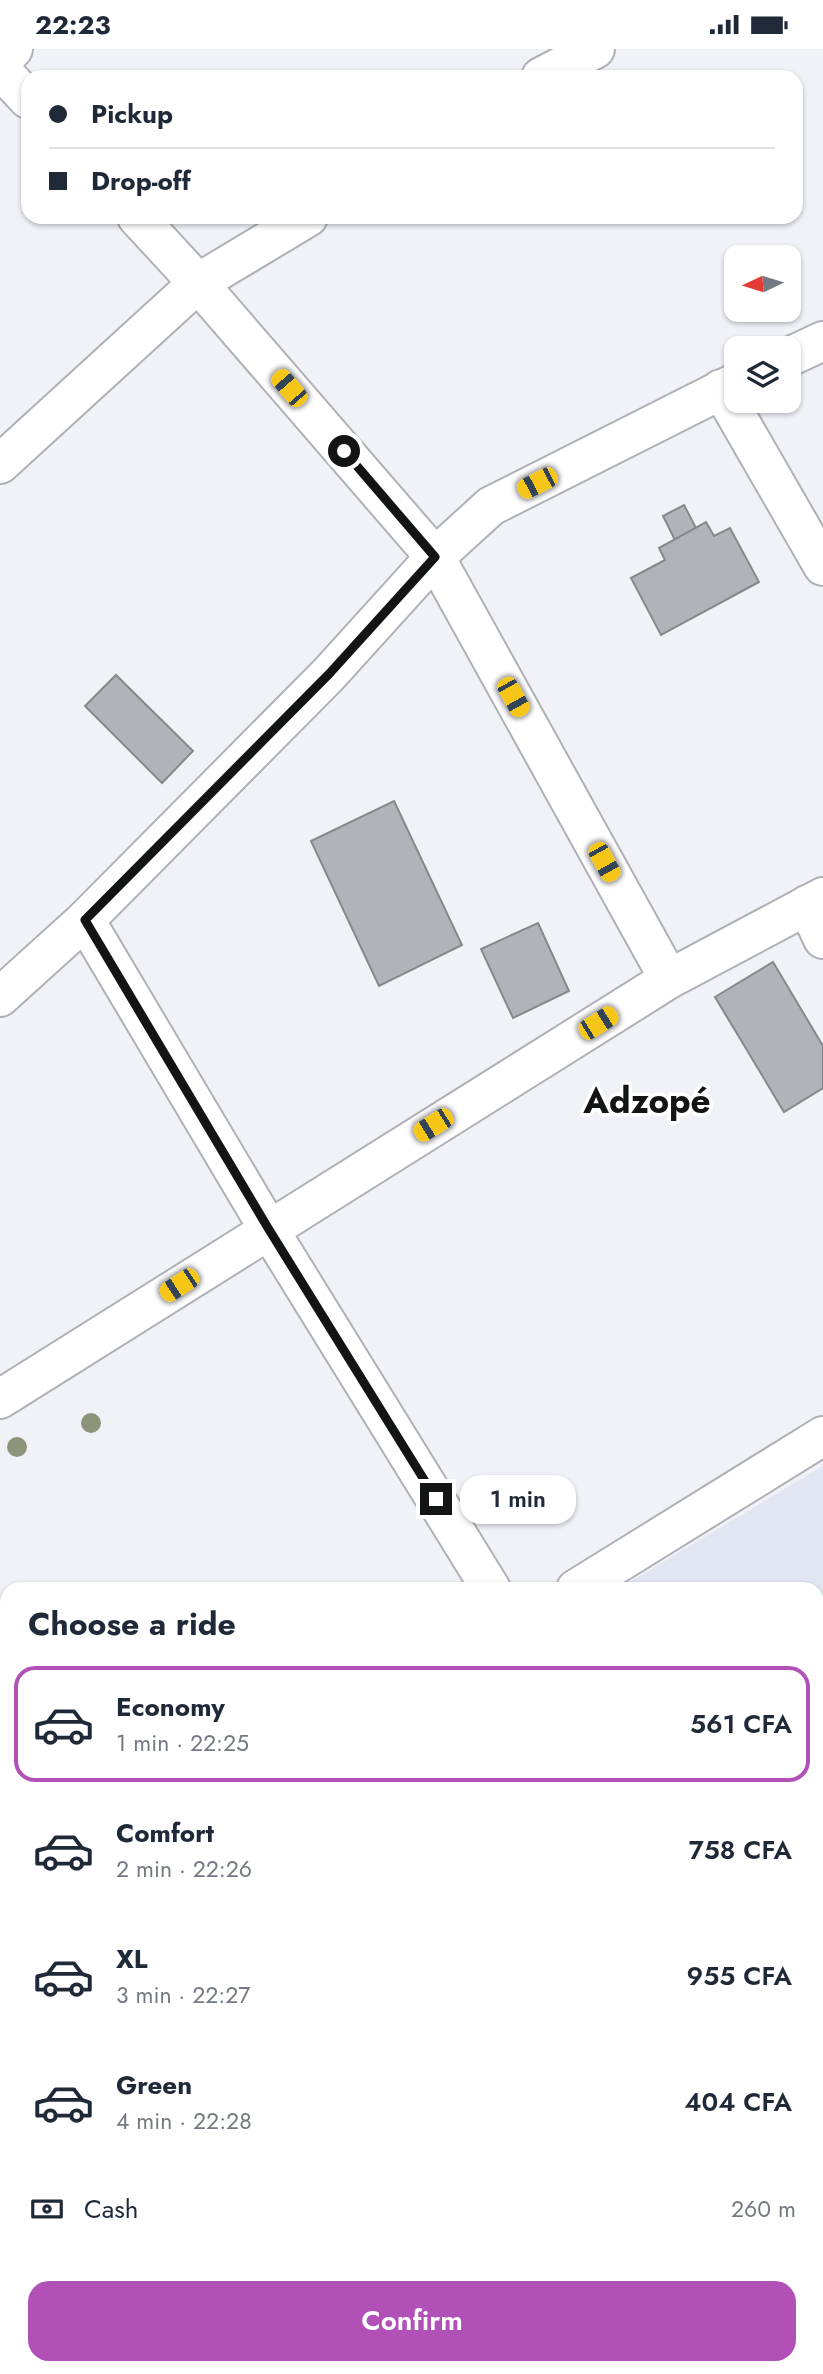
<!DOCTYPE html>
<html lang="en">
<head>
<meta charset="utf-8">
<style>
	:root { --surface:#fff; --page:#f2f2f3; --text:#1f2937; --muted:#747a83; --line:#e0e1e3; --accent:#b150b7 }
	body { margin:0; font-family:Jost,sans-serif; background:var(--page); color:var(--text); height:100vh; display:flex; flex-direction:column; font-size:26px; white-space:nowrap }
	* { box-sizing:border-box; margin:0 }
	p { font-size:23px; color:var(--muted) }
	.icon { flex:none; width:38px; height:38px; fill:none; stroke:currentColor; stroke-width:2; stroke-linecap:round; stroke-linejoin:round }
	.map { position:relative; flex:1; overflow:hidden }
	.details { position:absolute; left:0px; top:1533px; width:824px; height:793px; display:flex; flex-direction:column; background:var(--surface); border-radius:21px 21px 0 0; box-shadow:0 2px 5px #0004 }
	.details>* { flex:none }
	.guide { position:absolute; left:21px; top:21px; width:782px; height:154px; border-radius:21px; box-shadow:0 2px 5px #0004; display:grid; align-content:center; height:154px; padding:0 28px; background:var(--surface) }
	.needle { width:46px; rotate:266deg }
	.buttons { position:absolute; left:724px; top:196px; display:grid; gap:14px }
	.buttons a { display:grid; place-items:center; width:77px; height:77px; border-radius:14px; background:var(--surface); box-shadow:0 2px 5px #0004; font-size:35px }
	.end { position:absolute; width:32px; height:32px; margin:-16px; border:9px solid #131416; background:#fff; box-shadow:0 0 0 4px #fff }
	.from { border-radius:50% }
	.bubble { position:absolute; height:49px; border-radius:21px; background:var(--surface); box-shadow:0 2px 5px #0004; font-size:23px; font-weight:600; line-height:49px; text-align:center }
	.car { position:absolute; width:21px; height:42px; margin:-21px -10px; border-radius:9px; box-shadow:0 0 5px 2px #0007; background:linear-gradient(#f5c518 24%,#345 0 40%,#f5c518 0 76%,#345 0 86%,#f5c518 0) }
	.guide b { display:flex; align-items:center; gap:24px; height:66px; font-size:26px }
	.guide b+b { border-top:2px solid var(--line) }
	.guide i { width:18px; height:18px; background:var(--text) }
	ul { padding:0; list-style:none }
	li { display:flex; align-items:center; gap:21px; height:116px; margin:0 14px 10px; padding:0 14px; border:4px solid transparent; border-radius:21px }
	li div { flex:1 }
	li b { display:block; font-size:26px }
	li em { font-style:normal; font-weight:600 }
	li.selected { border-color:var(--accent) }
	li>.icon { width:63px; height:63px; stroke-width:1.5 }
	h2 { padding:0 28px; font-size:32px; line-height:84px }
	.pay { display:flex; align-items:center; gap:18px; height:77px; padding:0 28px; font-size:26px }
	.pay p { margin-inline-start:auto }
	.primary-button { display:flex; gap:14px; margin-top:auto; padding:14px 28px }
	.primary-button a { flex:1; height:80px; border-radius:21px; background:var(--accent); color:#fff; font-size:28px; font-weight:600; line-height:80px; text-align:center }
	.status { display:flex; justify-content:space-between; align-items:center; height:49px; padding:0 35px; background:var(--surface); direction:ltr }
	.status svg { height:19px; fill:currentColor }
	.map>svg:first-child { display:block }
</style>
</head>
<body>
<div class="status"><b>22:23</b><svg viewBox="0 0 49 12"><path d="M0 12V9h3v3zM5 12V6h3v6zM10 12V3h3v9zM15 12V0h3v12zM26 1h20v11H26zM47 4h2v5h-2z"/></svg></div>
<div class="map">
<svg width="823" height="2325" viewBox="0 0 823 2325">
	<rect width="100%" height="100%" fill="#f0f2f8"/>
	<!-- built -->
	<g fill="#e1e6f2">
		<polygon points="823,1417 823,2273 817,2276 817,1540 618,1540"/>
		<polygon points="674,2319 736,2319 725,2325 679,2325"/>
	</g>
	<!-- building -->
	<g fill="#b1b3b9" stroke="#87888e" stroke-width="2">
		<polygon points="684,456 696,479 675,491 663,467"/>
		<polygon points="706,473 714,487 730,479 759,533 661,586 631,529 665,511 659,499"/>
		<polygon points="116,626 193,702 162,734 85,657"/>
		<polygon points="394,752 462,896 379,937 311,792"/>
		<polygon points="538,874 569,942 513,969 481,900"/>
		<polygon points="773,913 823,997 823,1039 784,1063 715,948"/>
		<polygon points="823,1555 823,1990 817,1994 817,1558"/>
		<polygon points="0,1684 4,1693 7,1692 7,1732 0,1735"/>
		<polygon points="508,2319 561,2319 553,2325 513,2325"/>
		<polygon points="623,2319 650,2319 654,2325 615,2325"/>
	</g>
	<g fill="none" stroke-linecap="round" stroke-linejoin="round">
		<defs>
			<g id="lane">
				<polyline points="0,2255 7,2264"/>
				<polyline points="46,2319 51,2325"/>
			</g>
			<g id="street">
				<polyline points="0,13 13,0"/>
				<polyline points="541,28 595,0"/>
				<polyline points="721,340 823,517"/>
				<polyline points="0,415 198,234 308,168"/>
				<polyline points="435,508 669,930"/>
				<polyline points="807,856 823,890"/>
				<polyline points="85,871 268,1179 491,1540"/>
				<polyline points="0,1350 669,930 823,848"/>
			</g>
			<g id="secondary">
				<polyline points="0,20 28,50"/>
				<polyline points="137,168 198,234 435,508"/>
				<polyline points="789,308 823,292"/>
				<polyline points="0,948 85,871 329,625 435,508 491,457 737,333"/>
				<polyline points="576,1540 823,1387"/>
				<polyline points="0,1926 7,1922"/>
			</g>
		</defs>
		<!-- lane casing -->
		<use href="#lane" stroke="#afb1b7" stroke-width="23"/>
		<!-- street casing -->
		<use href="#street" stroke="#afb1b7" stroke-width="42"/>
		<!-- secondary casing -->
		<use href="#secondary" stroke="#afb1b7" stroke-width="42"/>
		<!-- path -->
		<polyline stroke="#7b7c80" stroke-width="4.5" stroke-dasharray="3.5 5" stroke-linecap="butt" points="659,2319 664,2325"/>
		<!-- lane -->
		<use href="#lane" stroke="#fff" stroke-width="19"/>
		<!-- street -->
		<use href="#street" stroke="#fff" stroke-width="38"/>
		<!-- secondary -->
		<use href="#secondary" stroke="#fff" stroke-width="38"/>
	</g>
	<!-- trees -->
	<g fill="#8d947a">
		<circle cx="91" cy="1374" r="10"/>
		<circle cx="17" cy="1398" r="10"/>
	</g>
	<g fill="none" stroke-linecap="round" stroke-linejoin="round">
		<!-- route -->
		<polyline stroke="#131416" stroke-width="9" points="344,402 435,508 329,625 85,871 268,1179 436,1450"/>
	</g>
	<g text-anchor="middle" stroke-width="7" stroke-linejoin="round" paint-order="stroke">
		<!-- town labels -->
		<g font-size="35" font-weight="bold" fill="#131416" stroke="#fff">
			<text x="647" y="1064">Adzopé</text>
		</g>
	</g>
</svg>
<div class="buttons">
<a><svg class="needle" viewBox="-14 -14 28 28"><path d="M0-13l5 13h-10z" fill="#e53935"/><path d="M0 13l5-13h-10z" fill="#747a83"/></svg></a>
<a><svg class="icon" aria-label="layers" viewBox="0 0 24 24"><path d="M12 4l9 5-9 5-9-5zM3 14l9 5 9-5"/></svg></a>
</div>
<i class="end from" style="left:344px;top:402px"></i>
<i class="end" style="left:436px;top:1450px"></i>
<div class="bubble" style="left:460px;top:1426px;width:116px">1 min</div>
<i class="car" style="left:289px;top:339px;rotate:319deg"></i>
<i class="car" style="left:537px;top:434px;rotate:243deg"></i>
<i class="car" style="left:513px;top:648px;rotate:151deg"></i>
<i class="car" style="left:604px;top:813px;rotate:151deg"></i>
<i class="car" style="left:598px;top:974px;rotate:58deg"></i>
<i class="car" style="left:433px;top:1076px;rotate:238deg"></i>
<i class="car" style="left:179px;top:1236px;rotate:237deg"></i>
<div class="guide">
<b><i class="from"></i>Pickup</b>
<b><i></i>Drop-off</b>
</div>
<section class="details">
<h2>Choose a ride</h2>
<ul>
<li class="selected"><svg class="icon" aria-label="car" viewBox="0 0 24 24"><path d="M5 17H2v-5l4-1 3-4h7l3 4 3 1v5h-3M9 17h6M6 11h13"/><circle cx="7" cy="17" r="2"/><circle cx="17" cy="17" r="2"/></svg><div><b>Economy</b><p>1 min · 22:25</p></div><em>561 CFA</em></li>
<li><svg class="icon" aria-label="car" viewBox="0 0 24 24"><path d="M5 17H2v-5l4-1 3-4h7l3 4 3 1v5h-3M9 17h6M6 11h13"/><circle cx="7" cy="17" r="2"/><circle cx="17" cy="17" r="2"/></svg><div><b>Comfort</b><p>2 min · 22:26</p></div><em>758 CFA</em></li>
<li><svg class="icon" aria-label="car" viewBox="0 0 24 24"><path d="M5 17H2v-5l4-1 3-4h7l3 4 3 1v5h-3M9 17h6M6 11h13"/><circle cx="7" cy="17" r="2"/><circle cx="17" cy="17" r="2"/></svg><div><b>XL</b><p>3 min · 22:27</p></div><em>955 CFA</em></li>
<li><svg class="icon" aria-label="car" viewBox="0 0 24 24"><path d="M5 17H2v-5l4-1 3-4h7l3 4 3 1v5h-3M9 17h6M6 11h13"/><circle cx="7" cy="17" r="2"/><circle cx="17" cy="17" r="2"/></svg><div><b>Green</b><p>4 min · 22:28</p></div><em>404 CFA</em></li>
</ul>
<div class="pay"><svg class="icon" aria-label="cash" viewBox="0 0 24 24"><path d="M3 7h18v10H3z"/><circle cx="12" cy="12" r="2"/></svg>Cash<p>260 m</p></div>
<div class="primary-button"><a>Confirm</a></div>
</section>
</div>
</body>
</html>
